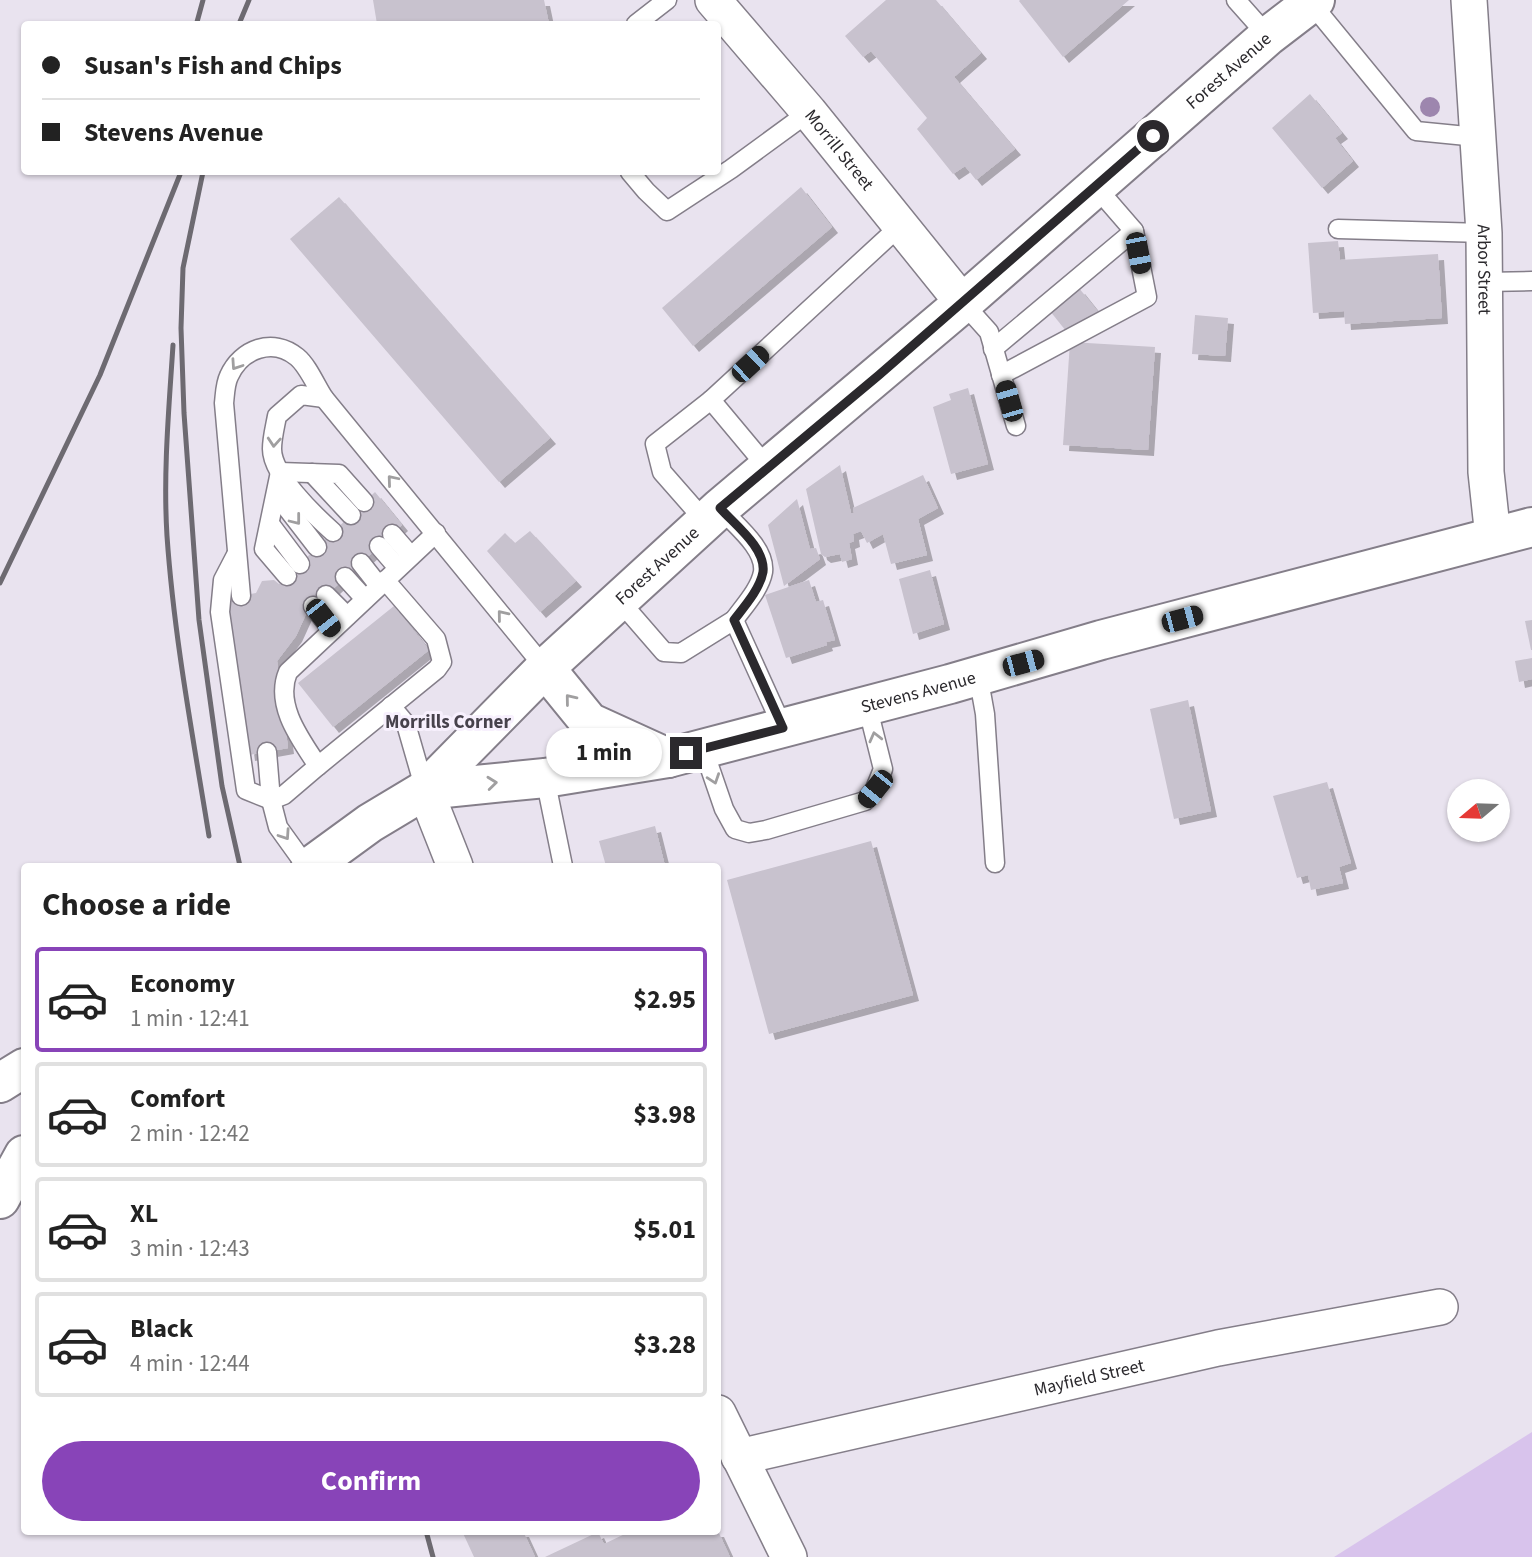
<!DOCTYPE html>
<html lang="en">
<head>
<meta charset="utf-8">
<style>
	:root { --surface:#fff; --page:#f2f2f2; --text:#222; --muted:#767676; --line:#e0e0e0; --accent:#8844b8 }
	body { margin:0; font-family:"Source Sans 3",sans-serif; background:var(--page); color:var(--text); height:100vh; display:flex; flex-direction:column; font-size:26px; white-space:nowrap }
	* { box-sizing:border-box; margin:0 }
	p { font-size:23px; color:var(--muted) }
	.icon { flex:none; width:38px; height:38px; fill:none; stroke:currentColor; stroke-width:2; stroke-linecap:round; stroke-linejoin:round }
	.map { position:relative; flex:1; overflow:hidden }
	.drawer { position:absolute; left:21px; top:863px; width:700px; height:672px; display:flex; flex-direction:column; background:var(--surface); border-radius:7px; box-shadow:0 2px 5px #0004 }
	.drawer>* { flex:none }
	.hud { position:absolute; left:21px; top:21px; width:700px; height:154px; border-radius:7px; box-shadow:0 2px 5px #0004; display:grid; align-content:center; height:154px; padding:0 21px; background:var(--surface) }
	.needle { width:46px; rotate:251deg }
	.fabs { position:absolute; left:1447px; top:779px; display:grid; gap:14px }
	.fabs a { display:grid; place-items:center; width:63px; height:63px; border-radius:50%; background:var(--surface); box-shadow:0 2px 5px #0004; font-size:35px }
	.end { position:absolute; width:32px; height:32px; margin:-16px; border:9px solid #2b292d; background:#fff; box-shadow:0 0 0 4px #fff }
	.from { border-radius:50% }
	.bubble { position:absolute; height:49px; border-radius:24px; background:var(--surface); box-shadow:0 2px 5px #0004; font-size:23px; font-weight:700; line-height:49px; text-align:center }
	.car { position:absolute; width:21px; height:42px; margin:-21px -10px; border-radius:9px; box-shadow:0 0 5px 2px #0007; background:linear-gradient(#222 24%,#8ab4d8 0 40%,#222 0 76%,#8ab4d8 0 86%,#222 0) }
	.hud b { display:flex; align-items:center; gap:24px; height:66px; font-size:26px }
	.hud b+b { border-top:2px solid var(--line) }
	.hud i { width:18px; height:18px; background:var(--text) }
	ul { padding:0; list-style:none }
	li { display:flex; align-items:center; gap:21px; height:105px; margin:0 14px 10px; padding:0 7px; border:4px solid var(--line); border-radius:7px }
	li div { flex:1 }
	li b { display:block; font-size:26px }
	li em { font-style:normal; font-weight:700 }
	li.current { border-color:var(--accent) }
	li>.icon { width:63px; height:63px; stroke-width:1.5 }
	h2 { padding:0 21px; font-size:32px; line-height:84px }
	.action { display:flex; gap:14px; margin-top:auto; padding:14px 21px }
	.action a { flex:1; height:80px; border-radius:42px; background:var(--accent); color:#fff; font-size:28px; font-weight:700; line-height:80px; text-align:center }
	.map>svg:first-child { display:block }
</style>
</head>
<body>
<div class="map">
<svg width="1532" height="1557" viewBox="0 0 1532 1557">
	<defs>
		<filter id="shadow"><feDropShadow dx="6" dy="6" stdDeviation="0" flood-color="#0004"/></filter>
	</defs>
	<rect width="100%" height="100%" fill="#e9e3ef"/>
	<!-- green -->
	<polygon fill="#d8c3ec" points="1532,1432 1532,1557 1334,1557"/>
	<!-- building -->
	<g fill="#c8c2ce" filter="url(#shadow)">
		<polygon points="373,0 544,0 549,24 377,24"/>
		<polygon points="886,0 936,0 981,53 954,77 1015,149 976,180 965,166 953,174 917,129 927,118 871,51 863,57 845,36"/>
		<polygon points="1020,0 1129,0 1063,57 1019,1"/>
		<polygon points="1310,94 1342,133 1335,138 1353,161 1322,188 1272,128"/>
		<polygon points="801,187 832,227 693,346 662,308"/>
		<polygon points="339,197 550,438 499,482 290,239"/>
		<polygon points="1338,241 1340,260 1438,254 1442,318 1345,324 1344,311 1313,313 1308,243"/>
		<polygon points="1079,288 1099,313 1070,336 1050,311"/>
		<polygon points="1195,315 1228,318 1225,356 1192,354"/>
		<polygon points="1070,342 1155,347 1148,450 1063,445"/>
		<polygon points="968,388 988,464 951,474 933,407 951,400 949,394"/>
		<polygon points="840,465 851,513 854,513 853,508 923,475 938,508 918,519 927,555 891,564 883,534 867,543 861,531 853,534 854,541 849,543 852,559 842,562 840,554 825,557 821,554 806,489"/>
		<polygon points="375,492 402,525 306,614 296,636 277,661 288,748 249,755 228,598 256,593 262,581 274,580 279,584"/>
		<polygon points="797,499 810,549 816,548 820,559 784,586 768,525"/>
		<polygon points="530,531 576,581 540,612 487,551 505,533 515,543"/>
		<polygon points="930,570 944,624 913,634 899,579"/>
		<polygon points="809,580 816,602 823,600 835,640 826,642 827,645 786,658 765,595"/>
		<polygon points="394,606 429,650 333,727 298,683"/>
		<polygon points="1532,620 1532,650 1531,650 1525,621"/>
		<polygon points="1532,658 1532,679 1519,682 1515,661"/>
		<polygon points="1188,700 1211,811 1174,819 1150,709"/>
		<polygon points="1327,782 1351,863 1339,867 1343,883 1311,890 1308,875 1297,878 1273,796"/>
		<polygon points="655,826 665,866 606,866 599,841"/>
		<polygon points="871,841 913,995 769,1034 727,880"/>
		<polygon points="462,1531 523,1531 535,1557 474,1557"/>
		<polygon points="631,1531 718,1531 730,1557 545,1557 598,1532 604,1544"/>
	</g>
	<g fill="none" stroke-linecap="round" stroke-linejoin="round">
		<defs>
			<g id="service">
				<polyline points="1236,0 1268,36"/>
				<polyline points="1311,3 1416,131 1477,137"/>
				<polyline points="636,24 667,0"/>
				<polyline points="630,172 646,191 667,211 731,169 809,112"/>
				<polyline points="1338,229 1484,233"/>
				<polyline points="1485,282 1532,281"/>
				<polyline points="963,303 989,332 1016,426"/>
				<polyline points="993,349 1134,231 1095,186"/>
				<polyline points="1001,375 1147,297 1134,231"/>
				<path d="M324,398L301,395L277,416C275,427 272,438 272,449C272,475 314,515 333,532"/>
				<polyline points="767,467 711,400 901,225"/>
				<polyline points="280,472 264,549 287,576"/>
				<polyline points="280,472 339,474 364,502"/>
				<polyline points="312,473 351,515"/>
				<polyline points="276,494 317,547"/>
				<path d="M720,508C734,524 766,548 763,572C760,589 744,606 734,620"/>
				<polyline points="705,521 662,472 655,444 711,400"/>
				<polyline points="270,524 300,564"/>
				<polyline points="392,534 411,556"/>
				<polyline points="379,546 398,568"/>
				<polyline points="236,555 223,580 220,612 246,790 271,800 284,795 318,766"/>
				<polyline points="361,563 379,586"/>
				<polyline points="345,577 365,599"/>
				<path d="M385,580L436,639L442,662L437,669L318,766C301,740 274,705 288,672L436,533"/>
				<polyline points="326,595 347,616"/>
				<path d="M241,596L224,403C225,395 225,384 229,376C241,349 273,337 297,357C308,366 316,386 324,398L545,668"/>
				<polyline points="618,599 664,652 681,653 734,620 783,728"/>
				<polyline points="313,606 332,630"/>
				<polyline points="978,675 985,714 995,863"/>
				<polyline points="391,706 406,724 425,790"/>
				<polyline points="703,748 724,809 735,829 749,833 766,830 865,801 875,789 883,769 867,705"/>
				<polyline points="267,752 271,800 278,827 306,866"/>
				<polyline points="545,778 563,866"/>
			</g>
			<g id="minor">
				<path id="s1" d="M713,0L809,112L963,303"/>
				<path id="s2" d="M1469,0L1484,233L1486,472L1493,537"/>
				<polyline points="425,790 455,866"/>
				<polyline points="718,1413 789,1557"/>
				<path id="s3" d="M739,1457L1218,1348L1440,1307"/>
			</g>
			<g id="secondary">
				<polyline points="545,668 589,722 668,758"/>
				<path id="s4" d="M425,790L545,778L668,758L950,684L1101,640L1532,527"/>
			</g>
			<polyline id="primary" points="0,1083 24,1068"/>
			<g id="trunk">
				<path id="s5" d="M311,866L370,823L425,790L545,668L720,508L963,303L1268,36L1315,0"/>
				<polyline points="0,1199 24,1155"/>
			</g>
		</defs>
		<!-- service casing -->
		<use href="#service" stroke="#847e89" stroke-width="21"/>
		<!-- minor casing -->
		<use href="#minor" stroke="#847e89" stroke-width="38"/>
		<!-- secondary casing -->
		<use href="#secondary" stroke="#847e89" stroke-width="42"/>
		<!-- primary casing -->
		<use href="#primary" stroke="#847e89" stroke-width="42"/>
		<!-- trunk casing -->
		<use href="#trunk" stroke="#847e89" stroke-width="42"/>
		<!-- service -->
		<use href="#service" stroke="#fff" stroke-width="18"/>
		<!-- minor -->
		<use href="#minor" stroke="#fff" stroke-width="35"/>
		<!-- secondary -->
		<use href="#secondary" stroke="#fff" stroke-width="38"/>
		<!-- primary -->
		<use href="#primary" stroke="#fff" stroke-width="38"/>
		<!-- trunk -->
		<use href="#trunk" stroke="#fff" stroke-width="38"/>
		<!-- rail -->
		<g stroke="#6d6a71" stroke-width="5">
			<polyline points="197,22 203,0"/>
			<polyline points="239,24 249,0"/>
			<polyline points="203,172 183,268 181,328 184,413 199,620 222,786 240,866"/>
			<path d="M173,345C169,408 163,472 167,536C174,637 193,737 209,836"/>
			<polyline points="0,583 100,375 181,172"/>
			<polyline points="426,1531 433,1557"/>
		</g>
	</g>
	<!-- trees -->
	<circle fill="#9d86ae" cx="1430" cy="107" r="10"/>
	<!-- one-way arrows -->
	<defs><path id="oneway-chevron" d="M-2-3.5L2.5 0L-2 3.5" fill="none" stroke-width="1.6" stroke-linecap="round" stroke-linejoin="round" transform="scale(1.75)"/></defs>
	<g stroke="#a09fa0">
		<use href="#oneway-chevron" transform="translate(236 365) rotate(124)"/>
		<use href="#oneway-chevron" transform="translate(274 442) rotate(94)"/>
		<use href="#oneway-chevron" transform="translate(392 480) rotate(-130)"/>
		<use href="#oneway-chevron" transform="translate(296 520) rotate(52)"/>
		<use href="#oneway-chevron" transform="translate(502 615) rotate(-129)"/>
		<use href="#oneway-chevron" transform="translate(570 699) rotate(-129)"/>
		<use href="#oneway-chevron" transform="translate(875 737) rotate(-104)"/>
		<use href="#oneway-chevron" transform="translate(714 779) rotate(71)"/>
		<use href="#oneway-chevron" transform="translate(492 783) rotate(-6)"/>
		<use href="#oneway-chevron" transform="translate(285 835) rotate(56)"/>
	</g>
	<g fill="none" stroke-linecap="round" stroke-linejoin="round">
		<!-- route -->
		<path stroke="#2b292d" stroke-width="9" d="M686,753L783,728L734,620C744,607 760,589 763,572C766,548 734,524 720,508L879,375L1153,136"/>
	</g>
	<g text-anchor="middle" stroke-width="6" stroke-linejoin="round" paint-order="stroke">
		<!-- street labels -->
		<g font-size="18" fill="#2b292d" stroke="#f7f0fd">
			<text dy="6" stroke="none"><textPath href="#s5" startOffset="1216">Forest Avenue</textPath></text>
			<text dy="6" stroke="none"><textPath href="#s1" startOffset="196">Morrill Street</textPath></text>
			<text dy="6" stroke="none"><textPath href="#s2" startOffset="270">Arbor Street</textPath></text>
			<text dy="6" stroke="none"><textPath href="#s5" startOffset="460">Forest Avenue</textPath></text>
			<text dy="6" stroke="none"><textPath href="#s4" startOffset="504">Stevens Avenue</textPath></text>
			<text dy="6" stroke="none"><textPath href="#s3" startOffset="359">Mayfield Street</textPath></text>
		</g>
		<!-- neighbourhood labels -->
		<g font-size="19" font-weight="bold" fill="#47424c" stroke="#f7f0fd">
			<text x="448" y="728">Morrills Corner</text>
		</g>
	</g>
</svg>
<div class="fabs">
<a><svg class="needle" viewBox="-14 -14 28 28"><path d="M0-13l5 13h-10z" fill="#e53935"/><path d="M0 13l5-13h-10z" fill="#767676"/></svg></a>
</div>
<i class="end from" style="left:1153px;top:136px"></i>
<i class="end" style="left:686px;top:753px"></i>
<div class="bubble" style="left:546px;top:728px;width:116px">1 min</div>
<i class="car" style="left:1138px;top:253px;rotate:169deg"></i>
<i class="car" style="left:750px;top:364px;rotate:47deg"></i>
<i class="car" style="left:1009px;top:401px;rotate:344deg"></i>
<i class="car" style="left:323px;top:618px;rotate:142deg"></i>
<i class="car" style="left:1182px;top:619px;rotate:75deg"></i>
<i class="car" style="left:1023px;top:663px;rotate:75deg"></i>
<i class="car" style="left:875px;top:789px;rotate:219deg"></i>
<div class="hud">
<b><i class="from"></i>Susan's Fish and Chips</b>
<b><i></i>Stevens Avenue</b>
</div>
<section class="drawer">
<h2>Choose a ride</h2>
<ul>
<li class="current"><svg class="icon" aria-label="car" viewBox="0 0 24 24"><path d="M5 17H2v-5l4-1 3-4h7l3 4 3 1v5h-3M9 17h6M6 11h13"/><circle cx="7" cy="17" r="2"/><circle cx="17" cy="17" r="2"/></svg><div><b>Economy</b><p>1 min · 12:41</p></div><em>$2.95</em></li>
<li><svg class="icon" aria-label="car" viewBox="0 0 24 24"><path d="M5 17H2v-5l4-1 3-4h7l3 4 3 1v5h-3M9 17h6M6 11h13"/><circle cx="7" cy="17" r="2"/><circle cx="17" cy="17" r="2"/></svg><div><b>Comfort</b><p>2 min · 12:42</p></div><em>$3.98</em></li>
<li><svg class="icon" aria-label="car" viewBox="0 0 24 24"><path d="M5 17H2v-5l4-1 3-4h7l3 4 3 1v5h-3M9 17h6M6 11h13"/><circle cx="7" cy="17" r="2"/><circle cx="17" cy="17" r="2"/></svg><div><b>XL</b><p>3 min · 12:43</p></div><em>$5.01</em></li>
<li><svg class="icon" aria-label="car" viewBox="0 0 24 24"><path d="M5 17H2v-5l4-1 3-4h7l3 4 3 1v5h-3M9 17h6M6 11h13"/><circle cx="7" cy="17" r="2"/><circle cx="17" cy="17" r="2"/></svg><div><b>Black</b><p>4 min · 12:44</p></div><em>$3.28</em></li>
</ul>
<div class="action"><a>Confirm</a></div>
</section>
</div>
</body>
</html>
